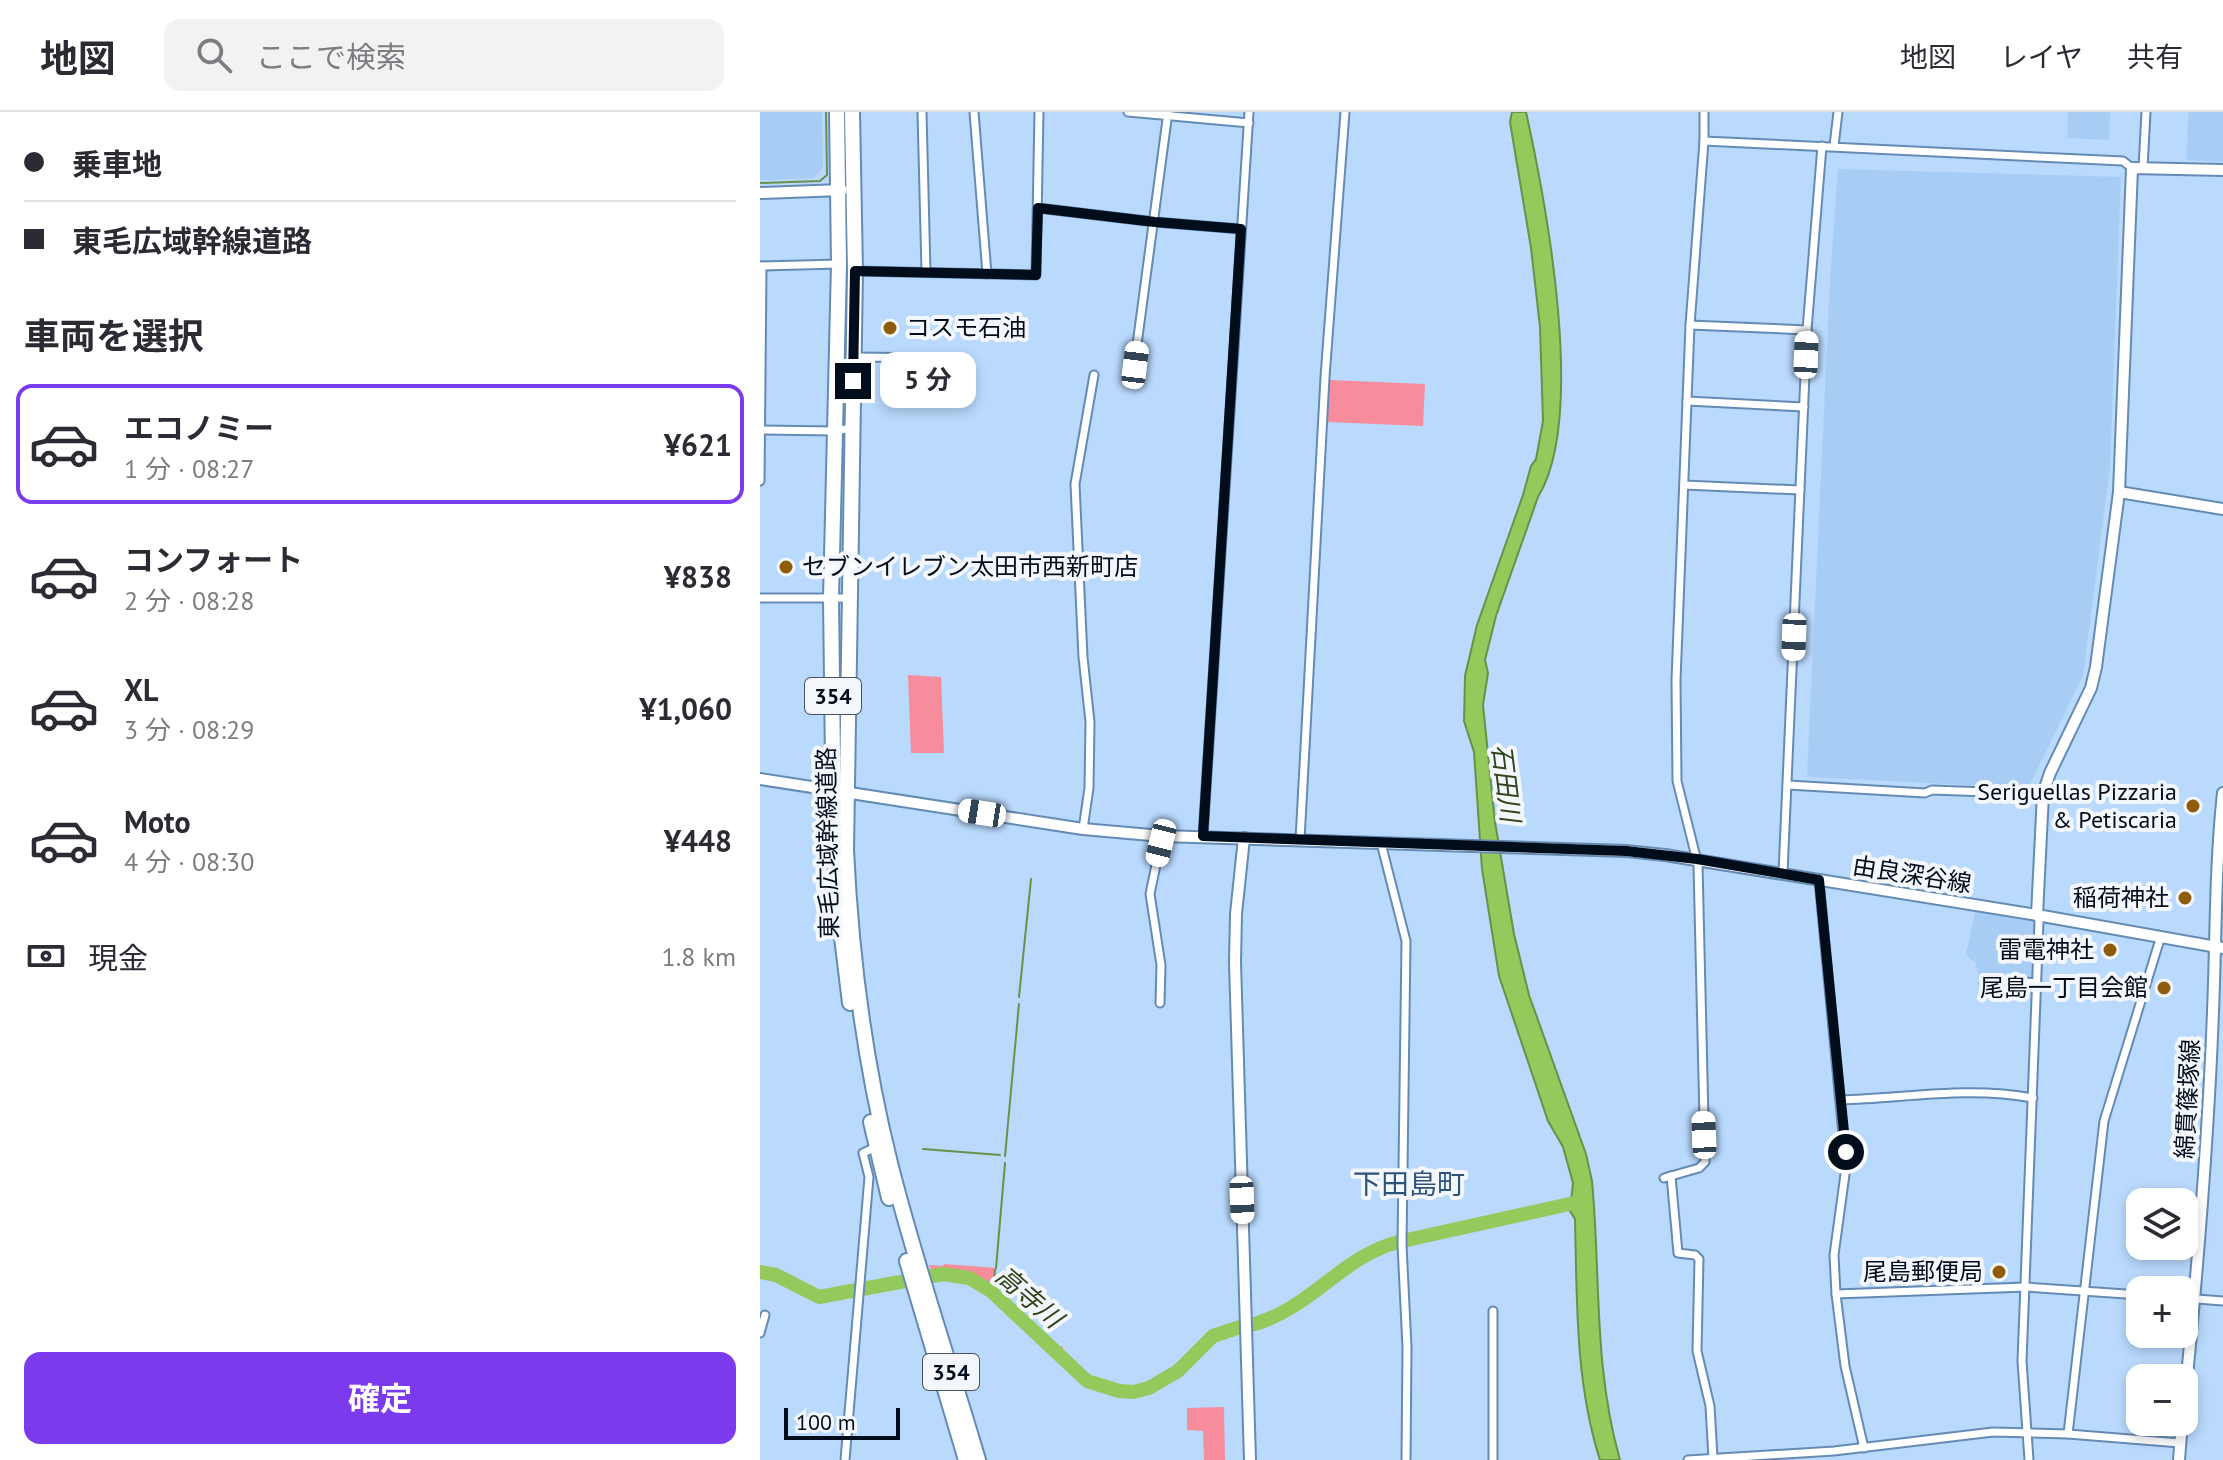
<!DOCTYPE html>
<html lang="ja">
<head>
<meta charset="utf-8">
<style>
	:root { --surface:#fff; --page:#f2f2f3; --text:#2b2b33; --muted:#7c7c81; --line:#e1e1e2; --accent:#7c3aed }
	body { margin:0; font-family:"PT Sans","Noto Sans JP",sans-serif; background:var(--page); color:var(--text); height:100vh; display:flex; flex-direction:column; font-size:30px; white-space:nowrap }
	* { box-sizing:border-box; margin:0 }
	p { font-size:26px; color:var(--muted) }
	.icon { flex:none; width:44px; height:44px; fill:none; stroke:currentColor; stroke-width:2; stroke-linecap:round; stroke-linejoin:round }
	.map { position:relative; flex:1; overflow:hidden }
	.panel { display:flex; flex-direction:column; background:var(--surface); width:760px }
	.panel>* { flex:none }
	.banner { display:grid; align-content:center; height:176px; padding:0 24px; background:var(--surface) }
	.buttons { position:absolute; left:1366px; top:1076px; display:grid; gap:16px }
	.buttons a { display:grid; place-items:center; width:72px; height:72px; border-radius:16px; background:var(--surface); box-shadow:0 4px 12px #0003; font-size:40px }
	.scale { position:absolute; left:24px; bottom:20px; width:116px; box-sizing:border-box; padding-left:8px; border:4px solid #020d1c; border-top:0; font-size:22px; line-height:28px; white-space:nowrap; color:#020d1c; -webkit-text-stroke:6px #f3f7fc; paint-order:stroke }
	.end { position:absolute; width:36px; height:36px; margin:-18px; border:10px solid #020d1c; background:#fff; box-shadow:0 0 0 4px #fff }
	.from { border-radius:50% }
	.bubble { position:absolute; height:56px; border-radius:16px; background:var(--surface); box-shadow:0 4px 12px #0003; font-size:26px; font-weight:700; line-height:56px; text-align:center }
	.car { position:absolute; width:24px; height:48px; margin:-24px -12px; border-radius:10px; box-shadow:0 0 6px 2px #0007; background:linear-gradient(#fff 24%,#345 0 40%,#fff 0 76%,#345 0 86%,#fff 0) }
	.banner b { display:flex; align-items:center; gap:28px; height:76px; font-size:30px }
	.banner b+b { border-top:2px solid var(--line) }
	.banner i { width:20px; height:20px; background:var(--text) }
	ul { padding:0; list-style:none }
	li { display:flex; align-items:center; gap:24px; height:120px; margin:0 16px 12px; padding:0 8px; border:4px solid transparent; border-radius:16px }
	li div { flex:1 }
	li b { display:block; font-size:30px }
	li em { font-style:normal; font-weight:700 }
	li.current { border-color:var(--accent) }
	li>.icon { width:72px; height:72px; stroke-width:1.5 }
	h2 { padding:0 24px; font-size:36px; line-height:96px }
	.pay { display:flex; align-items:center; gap:20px; height:88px; padding:0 24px; font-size:30px }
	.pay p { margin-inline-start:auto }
	.button { display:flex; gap:16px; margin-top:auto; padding:16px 24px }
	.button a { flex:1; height:92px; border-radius:16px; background:var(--accent); color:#fff; font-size:32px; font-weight:700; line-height:92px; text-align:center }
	header { display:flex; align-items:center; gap:48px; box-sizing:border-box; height:112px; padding:0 40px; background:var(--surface); border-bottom:2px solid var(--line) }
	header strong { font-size:38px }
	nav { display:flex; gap:44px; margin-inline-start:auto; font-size:28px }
	.search { width:560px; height:72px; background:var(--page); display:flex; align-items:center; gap:20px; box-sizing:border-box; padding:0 28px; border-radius:16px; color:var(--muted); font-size:30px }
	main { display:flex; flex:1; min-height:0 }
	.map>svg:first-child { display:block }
</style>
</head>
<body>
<header>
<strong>地図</strong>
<div class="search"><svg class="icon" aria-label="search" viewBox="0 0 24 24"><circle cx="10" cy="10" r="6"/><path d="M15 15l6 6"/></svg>ここで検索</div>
<nav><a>地図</a><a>レイヤ</a><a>共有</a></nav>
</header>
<main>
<section class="panel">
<div class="banner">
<b><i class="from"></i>乗車地</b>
<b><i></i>東毛広域幹線道路</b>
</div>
<h2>車両を選択</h2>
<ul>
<li class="current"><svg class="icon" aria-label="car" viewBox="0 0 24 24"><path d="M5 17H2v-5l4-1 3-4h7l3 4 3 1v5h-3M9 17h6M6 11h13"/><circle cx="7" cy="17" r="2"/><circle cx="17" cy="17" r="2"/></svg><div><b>エコノミー</b><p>1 分 · 08:27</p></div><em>¥621</em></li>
<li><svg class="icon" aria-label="car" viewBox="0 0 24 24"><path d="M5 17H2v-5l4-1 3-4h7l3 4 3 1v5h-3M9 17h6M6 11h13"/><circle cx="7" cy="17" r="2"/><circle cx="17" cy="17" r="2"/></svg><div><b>コンフォート</b><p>2 分 · 08:28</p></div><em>¥838</em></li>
<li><svg class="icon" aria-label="car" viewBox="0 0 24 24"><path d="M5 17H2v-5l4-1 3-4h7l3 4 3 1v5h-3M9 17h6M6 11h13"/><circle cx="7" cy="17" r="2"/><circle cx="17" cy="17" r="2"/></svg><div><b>XL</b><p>3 分 · 08:29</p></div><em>¥1,060</em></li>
<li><svg class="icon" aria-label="car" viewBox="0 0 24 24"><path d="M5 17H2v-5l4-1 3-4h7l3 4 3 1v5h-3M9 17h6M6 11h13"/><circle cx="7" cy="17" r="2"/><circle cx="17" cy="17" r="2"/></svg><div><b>Moto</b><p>4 分 · 08:30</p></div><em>¥448</em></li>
</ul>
<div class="pay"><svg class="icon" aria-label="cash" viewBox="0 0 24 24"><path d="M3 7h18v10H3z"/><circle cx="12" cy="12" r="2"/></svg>現金<p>1.8 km</p></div>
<div class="button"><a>確定</a></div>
</section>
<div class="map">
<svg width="1463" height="1348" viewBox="0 0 1463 1348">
	<rect width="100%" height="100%" fill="#b9d9fd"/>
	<!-- built -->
	<g fill="#a8cdf5">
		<polygon points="0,0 62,0 63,55 53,66 0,68"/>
		<polygon points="1308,0 1350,0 1349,28 1307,26"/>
		<polygon points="1429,0 1463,0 1463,50 1426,48"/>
		<polygon points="1078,57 1361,65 1350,355 1323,564 1268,676 1047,665 1070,170"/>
		<polygon points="1216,797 1275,809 1274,868 1240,865 1220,870 1216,852 1206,842"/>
	</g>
	<!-- green -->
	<g fill="#f78c9d">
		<polygon points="569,268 665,272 663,314 567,310"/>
		<polygon points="148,563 181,565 184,641 151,641"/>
		<polygon points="184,1152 237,1156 232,1167 236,1168 235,1175 298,1234 303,1235 303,1242 222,1168 198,1161 172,1161 169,1153 183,1154"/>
		<polygon points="464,1295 465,1348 444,1348 443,1319 427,1318 427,1296"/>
	</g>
	<!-- water -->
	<path fill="#94c95c" stroke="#689149" stroke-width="2" d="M752,0H766C786,91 827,305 778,385L736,504L725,548L728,561L723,593L735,710L754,822L769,883L826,1042L832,1069C841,1165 833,1253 860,1348H840C815,1270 817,1187 815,1107L810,1099L813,1071L803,1035L788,1009L739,864L722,757L714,640L704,609L705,564L717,513L763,383L771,354L776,347L783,309L780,215L771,136L750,10Z"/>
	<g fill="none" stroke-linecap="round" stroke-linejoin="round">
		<!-- stream -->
		<g stroke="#689149" stroke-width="2">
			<polyline points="0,71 60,69 67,63 66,0"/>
			<polyline points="259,885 271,767"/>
			<polyline points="163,1037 240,1043"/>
			<polyline points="245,1044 259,892"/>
			<polyline points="236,1156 245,1051"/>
			<polyline points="234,1168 235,1158"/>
		</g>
		<!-- river -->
		<g stroke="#94c95c" stroke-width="14">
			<polyline points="0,1160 16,1163 59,1185 183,1162 209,1166 231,1179 327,1269 359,1279 373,1280 389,1276 418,1259 453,1224 480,1215"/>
			<path d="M491,1213C551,1197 581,1145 638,1130L823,1089"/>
		</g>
		<defs>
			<g id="street">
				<polyline points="162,0 166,160"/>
				<polyline points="214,0 227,162"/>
				<polyline points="368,0 489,11"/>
				<polyline points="944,29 1363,49 1372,56"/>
				<polyline points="1074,34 1078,0"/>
				<polyline points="1383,56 1386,0"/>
				<polyline points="278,96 395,110 481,117"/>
				<polyline points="0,154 79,152"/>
				<polyline points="95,159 276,163 279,0"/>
				<polyline points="930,213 1047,218"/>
				<polyline points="94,245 187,246"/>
				<polyline points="372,270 408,0"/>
				<polyline points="927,289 1044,295"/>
				<polyline points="0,318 74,319 92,316"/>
				<polyline points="0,369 2,154"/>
				<polyline points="924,373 1040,378"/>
				<polyline points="0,486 88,486"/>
				<polyline points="1028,673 1165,681 1172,678 1283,682"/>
				<polyline points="323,717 329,676 330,610 323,545 315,372 334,263"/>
				<polyline points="443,724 489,0"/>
				<polyline points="540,728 565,265 585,0"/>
				<polyline points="621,731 646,829 642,1133 647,1235 646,1348"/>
				<polyline points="1023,761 1047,218 1062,34"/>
				<polyline points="1059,768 1086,1055 1074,1143 1076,1182 1085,1254 1104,1336"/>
				<polyline points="1224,872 1242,868 1277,871"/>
				<polyline points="400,891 401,853 390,782 402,724"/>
				<path d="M1081,988C1146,986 1208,974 1273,986"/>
				<polyline points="911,1064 918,1141 935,1143 939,1147 937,1239 950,1294 953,1346"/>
				<polyline points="904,1066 939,1056 945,1050 938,753 917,669 916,568 930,213 944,29 944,0"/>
				<polyline points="1076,1182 1266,1175 1380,1183"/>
				<polyline points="1424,1186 1463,1189"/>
				<polyline points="0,1221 5,1203"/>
				<polyline points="1308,1322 1344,1009 1401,824"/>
				<polyline points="85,1348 109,1065 103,1041 116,1035"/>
				<polyline points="733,1348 733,1199"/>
				<polyline points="928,1348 1074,1339 1233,1320 1308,1322 1420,1331"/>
				<polyline points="1269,1348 1262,1249 1279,809 1277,803"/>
			</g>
			<g id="secondary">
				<polyline points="0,81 82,78"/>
				<polyline points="1359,380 1463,397"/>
				<polyline points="0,667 323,717 402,724 866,739 905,743 1277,803 1463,836"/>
				<polyline points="484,726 476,802 475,850 490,1348"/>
				<polyline points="1277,803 1283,682 1290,661 1331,576 1336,555 1359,380 1372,56 1463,58"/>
				<path d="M1424,1295C1437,1164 1448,1032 1453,900C1456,827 1455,754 1463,681"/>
				<polyline points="1419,1348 1422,1310"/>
			</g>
			<g id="highway">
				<polyline points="77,0 79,152 71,486 74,731 76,776 90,891"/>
				<path d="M92,0L95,159L86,738C91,844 104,948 130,1051C155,1151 189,1249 218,1348"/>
				<polyline points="111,1010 129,1086"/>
				<polyline points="147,1149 206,1348"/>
			</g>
		</defs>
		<!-- street casing -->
		<use href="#street" stroke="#648bb4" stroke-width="11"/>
		<!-- secondary casing -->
		<use href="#secondary" stroke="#648bb4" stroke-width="14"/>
		<!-- highway casing -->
		<use href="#highway" stroke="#648bb4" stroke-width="18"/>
		<!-- street -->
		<use href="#street" stroke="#fff" stroke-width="7"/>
		<!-- secondary -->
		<use href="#secondary" stroke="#fff" stroke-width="10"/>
		<!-- highway -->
		<use href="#highway" stroke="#fff" stroke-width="14"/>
	</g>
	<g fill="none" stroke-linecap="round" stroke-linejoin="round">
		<!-- route -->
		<polyline stroke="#020d1c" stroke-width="10" points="93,269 95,159 276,163 278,96 395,110 481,117 443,724 866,739 937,747 1059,768 1086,1040"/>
	</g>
	<!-- markers -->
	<g fill="#8e5c0a" stroke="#f3f7fc" stroke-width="3">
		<circle cx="130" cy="216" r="8"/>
		<circle cx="26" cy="455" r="8"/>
		<circle cx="1433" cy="694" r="8"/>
		<circle cx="1425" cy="786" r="8"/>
		<circle cx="1350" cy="838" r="8"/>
		<circle cx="1404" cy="876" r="8"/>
		<circle cx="1239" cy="1160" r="8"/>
	</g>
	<g text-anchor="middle" stroke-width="8" stroke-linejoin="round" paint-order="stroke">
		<!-- shield labels -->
		<g fill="#f3f7fc" stroke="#4a535f" stroke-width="2">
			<rect x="45" y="566" width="56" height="36" rx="6"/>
			<rect x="163" y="1242" width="56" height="36" rx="6"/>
		</g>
		<g font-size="22" font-weight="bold" fill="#020d1c">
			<text x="73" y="592">354</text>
			<text x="191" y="1268">354</text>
		</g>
		<!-- poi labels -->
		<g font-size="24" fill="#020d1c" stroke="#f3f7fc" text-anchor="end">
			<text x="146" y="224" text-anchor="start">コスモ石油</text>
			<text x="42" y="463" text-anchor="start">セブンイレブン太田市西新町店</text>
			<text x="1417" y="688">Seriguellas Pizzaria<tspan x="1417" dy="28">&amp; Petiscaria</tspan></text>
			<text x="1409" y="794">稲荷神社</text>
			<text x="1334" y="846">雷電神社</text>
			<text x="1388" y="884">尾島一丁目会館</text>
			<text x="1223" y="1168">尾島郵便局</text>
		</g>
		<!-- street labels -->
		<g font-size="24" fill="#020d1c" stroke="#f3f7fc">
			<text transform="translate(68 731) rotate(-91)" y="8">東毛広域幹線道路</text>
			<text transform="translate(1152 763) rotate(9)" y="8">由良深谷線</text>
			<text transform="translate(1428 987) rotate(-87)" y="8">綿貫篠塚線</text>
		</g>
		<!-- water labels -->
		<g font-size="26" font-style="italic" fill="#2f4419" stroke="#f3f7fc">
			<text transform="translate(746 671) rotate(83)" y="9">石田川</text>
			<text transform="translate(269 1185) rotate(41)" y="9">高寺川</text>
		</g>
		<!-- quarter labels -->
		<g font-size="28" fill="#2e5379" stroke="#f3f7fc">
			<text x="649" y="1082">下田島町</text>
		</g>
	</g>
</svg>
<div class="buttons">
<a><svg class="icon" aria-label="layers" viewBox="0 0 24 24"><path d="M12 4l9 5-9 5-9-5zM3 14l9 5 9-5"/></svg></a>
<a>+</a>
<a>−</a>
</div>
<div class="scale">100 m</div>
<i class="end from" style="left:1086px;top:1040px"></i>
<i class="end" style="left:93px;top:269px"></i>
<div class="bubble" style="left:120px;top:240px;width:96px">5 分</div>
<i class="car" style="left:1046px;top:243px;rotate:2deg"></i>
<i class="car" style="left:375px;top:253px;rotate:7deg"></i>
<i class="car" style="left:1034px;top:525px;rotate:182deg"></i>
<i class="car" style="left:222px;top:701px;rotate:279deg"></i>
<i class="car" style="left:401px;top:731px;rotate:194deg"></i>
<i class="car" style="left:944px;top:1023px;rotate:358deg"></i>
<i class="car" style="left:482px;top:1088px;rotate:178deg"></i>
</div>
</main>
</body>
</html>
